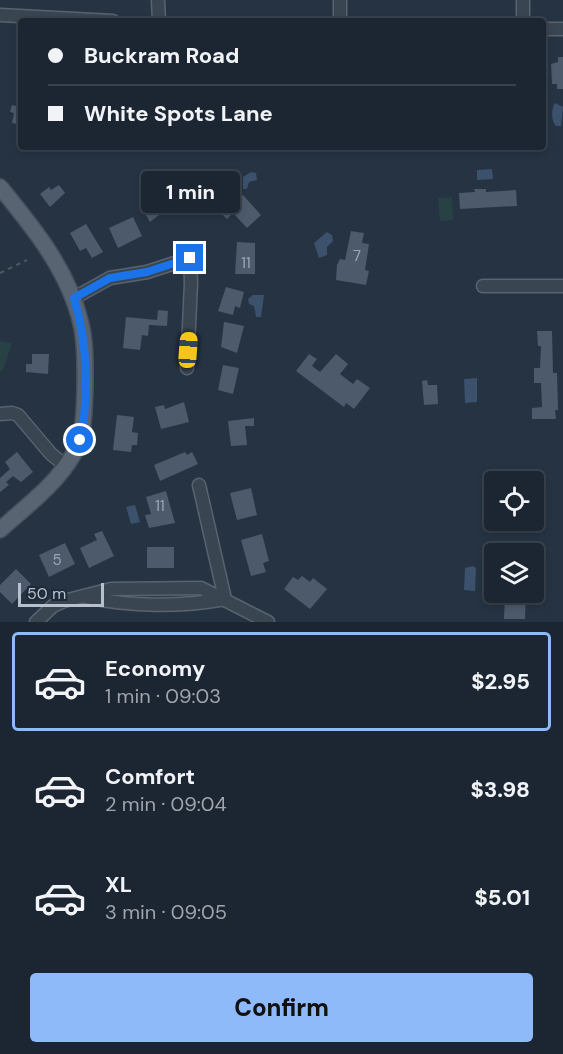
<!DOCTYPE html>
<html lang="en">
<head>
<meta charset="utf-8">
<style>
	:root { --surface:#1c2632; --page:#252e3a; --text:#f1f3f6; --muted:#a0a5ac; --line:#3a434d; --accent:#8fbafa }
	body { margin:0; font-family:"DM Sans",sans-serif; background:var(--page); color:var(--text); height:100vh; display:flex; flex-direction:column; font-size:22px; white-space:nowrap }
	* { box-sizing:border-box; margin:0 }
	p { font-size:20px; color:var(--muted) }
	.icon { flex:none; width:33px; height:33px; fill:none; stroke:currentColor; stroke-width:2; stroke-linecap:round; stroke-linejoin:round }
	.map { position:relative; height:622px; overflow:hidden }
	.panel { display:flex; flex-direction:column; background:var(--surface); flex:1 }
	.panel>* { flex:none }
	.guide { position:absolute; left:18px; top:18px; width:528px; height:132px; border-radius:6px; box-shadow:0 3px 9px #0003,0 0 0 2px var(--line); display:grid; align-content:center; height:132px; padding:0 30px; background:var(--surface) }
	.fabs { position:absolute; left:484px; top:471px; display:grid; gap:12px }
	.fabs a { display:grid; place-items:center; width:60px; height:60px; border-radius:6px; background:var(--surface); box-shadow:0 3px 9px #0003,0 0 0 2px var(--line); font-size:30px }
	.scale { position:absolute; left:18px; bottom:15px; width:86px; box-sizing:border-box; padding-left:6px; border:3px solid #b8c0cc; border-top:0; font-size:16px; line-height:21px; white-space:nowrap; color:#b8c0cc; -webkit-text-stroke:4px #1f2a38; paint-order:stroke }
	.end { position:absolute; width:27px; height:27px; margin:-14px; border:8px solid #1a73e8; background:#fff; box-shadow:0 0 0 3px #fff }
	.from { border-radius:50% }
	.bubble { position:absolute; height:42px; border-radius:6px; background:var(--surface); box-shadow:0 3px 9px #0003,0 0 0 2px var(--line); font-size:20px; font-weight:800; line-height:42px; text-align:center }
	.car { position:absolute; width:18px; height:36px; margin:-18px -9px; border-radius:8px; box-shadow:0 0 4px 2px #0007; background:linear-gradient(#f5c518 24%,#345 0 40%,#f5c518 0 76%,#345 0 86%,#f5c518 0) }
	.guide b { display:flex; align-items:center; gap:21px; height:57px; font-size:22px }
	.guide b+b { border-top:2px solid var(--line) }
	.guide i { width:15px; height:15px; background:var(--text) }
	ul { padding:10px 0 0; list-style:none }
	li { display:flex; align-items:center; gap:18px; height:99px; margin:0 12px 9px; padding:0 18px; border:3px solid transparent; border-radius:6px }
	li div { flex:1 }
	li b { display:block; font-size:22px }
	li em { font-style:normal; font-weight:800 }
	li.on { border-color:var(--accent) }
	li>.icon { width:54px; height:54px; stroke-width:1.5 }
	.action { display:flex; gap:12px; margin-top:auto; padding:12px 30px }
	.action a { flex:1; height:69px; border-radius:6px; background:var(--accent); color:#111; font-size:24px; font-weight:800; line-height:69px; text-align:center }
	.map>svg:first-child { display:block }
</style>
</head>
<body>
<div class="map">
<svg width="563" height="622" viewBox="0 0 563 622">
	<rect width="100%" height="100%" fill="#263343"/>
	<!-- green -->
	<g fill="#284144">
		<polygon points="452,197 453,220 440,221 438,198"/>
		<polygon points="0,341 12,343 3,370 0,372"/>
		<polygon points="202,593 204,596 201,598 113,599 110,595"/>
	</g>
	<!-- water -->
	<g fill="#3b516c">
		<path d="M555,103L563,107L561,126H556C551,122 551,107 555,103Z"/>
		<polygon points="492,169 493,179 477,180 477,170"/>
		<polygon points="251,172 256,173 257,180 249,182 247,189 243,189 243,177"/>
		<polygon points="327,232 332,235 333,241 327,247 327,255 319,258 314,243"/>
		<polygon points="253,295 264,295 261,317 256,317 254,306 249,304 248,299"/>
		<polygon points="477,378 477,402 465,403 464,379"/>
		<polygon points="135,505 140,522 131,524 126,507"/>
		<polygon points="473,566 476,568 475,591 464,590 465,568"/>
	</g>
	<!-- building -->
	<g fill="#4c5a6c">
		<polygon points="558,57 563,57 563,89 557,89 557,84 552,84 551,64 558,62"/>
		<polygon points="18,96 21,96 21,125 12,123 14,113 10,112 12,105 16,106"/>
		<polygon points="188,177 216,180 214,201 186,196"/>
		<polygon points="59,185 65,193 50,207 40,194 49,187 51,190"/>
		<polygon points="474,189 486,189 486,192 516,190 517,206 460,209 459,193 475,192"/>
		<polygon points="166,194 173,204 150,222 141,207"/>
		<polygon points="243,195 261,215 247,228 233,213 227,219 218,210 232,197 236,202"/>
		<polygon points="133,217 142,236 118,248 109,228"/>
		<polygon points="86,224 103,252 92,258 86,248 80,251 70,233"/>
		<polygon points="351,231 364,233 362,243 369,244 365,270 369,271 366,285 336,280 337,265 340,259 345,260"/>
		<polygon points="237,242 255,243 255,274 235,274"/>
		<polygon points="226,287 244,292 240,308 235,306 233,315 218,311"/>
		<polygon points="158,310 168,311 167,326 149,325 148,336 142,335 140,350 123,348 126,317 157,320"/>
		<polygon points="224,322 244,326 237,353 221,347"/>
		<polygon points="537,331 552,331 553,373 557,373 558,410 555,410 556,419 532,419 532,408 542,407 541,383 534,383 534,368 540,368 541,346 538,346"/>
		<polygon points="32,354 49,354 48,374 26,372 26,364 32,364"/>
		<polygon points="309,354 317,359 312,366 320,372 336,354 348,364 340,374 353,384 357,379 370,388 354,409 346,403 344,407 296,371"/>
		<polygon points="223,365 239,368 233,394 218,390"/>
		<polygon points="427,380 428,385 437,385 438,404 424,405 422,381"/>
		<polygon points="184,402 189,422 161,429 155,407 164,405 165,409"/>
		<polygon points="117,415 134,417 132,432 138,433 137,445 132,445 131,452 113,450"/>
		<polygon points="254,418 254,426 245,426 247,445 231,446 228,421"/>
		<polygon points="17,452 33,472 21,482 13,476 6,482 9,485 0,492 0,478 10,469 5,462"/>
		<polygon points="185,452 187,455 192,452 198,464 160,481 154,465"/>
		<polygon points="251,488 257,515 237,520 230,493"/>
		<polygon points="166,491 175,523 149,528 145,515 151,514 146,497"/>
		<polygon points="102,531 114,556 89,568 80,548 97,540 94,534"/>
		<polygon points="262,534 269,561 263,563 266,572 251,576 241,540"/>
		<polygon points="65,543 75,564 49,577 39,555"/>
		<polygon points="506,543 527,543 526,554 506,554"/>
		<rect x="147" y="547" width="27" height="21"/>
		<polygon points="16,569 31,584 12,604 0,592 0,585"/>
		<polygon points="302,576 310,582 313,578 327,589 310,609 284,589 293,577 298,580"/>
		<polygon points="505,592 526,592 525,619 504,619"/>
	</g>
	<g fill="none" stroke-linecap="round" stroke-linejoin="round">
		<defs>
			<g id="minor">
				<polyline points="158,0 159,21"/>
				<polyline points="340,0 340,21"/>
				<polyline points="523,0 523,21"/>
				<polyline points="0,15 113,21"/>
				<polyline points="543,29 563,29"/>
				<polyline points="483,286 563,286"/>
				<polyline points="74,298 110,278 147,272 190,258 191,283 187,368"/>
				<polyline points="0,414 12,413 18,415 51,454 66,466"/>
				<polyline points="199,485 225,599"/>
				<path d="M86,597C130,607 181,607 225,599"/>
				<polyline points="36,622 53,606 64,601 111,589 201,588 268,622"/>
			</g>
			<path id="major" d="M0,187C33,227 69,271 81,324C86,344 85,367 85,388C84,411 85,434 73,455C55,486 26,506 0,530"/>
		</defs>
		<!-- minor casing -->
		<use href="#minor" stroke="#596370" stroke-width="15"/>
		<!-- major casing -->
		<use href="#major" stroke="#444e5c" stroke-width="18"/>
		<!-- path -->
		<polyline stroke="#465e60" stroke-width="2" stroke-dasharray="4.5 4.5" stroke-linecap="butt" points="0,273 27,260"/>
		<!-- minor -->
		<use href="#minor" stroke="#3a4552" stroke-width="12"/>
		<!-- major -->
		<use href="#major" stroke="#596472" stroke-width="15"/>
	</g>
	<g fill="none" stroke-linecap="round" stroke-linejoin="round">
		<!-- route -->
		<path stroke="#1a73e8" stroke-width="8" d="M80,440C90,395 87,342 74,298L110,278L147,272L190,258"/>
	</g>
	<g text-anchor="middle" stroke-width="6" stroke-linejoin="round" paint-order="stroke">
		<!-- number labels -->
		<g font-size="15" fill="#9da6b4">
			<text x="357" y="261">7</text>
			<text x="246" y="268">11</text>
			<text x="160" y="511">11</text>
			<text x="57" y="565">5</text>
		</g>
	</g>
</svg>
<div class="fabs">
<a><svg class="icon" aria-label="locate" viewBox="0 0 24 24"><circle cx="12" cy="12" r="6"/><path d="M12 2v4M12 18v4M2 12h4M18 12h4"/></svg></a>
<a><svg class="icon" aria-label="layers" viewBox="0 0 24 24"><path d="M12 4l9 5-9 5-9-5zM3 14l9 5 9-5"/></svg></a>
</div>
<div class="scale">50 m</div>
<i class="end from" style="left:80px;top:440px"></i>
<i class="end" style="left:190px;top:258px"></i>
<div class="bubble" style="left:141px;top:171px;width:99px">1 min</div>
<i class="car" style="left:188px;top:350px;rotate:4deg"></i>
<div class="guide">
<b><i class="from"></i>Buckram Road</b>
<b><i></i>White Spots Lane</b>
</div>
</div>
<section class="panel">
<ul>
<li class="on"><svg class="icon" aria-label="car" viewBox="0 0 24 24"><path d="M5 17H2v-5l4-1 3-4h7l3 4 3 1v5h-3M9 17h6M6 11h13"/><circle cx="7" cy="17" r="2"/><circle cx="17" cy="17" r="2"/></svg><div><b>Economy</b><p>1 min · 09:03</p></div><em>$2.95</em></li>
<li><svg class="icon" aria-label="car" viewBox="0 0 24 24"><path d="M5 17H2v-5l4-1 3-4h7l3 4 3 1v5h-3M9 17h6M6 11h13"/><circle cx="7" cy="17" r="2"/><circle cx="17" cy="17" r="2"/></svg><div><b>Comfort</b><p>2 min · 09:04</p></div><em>$3.98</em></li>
<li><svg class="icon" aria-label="car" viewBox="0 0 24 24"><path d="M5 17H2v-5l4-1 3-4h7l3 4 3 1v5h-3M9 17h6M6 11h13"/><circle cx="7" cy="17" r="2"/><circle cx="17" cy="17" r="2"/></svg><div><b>XL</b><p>3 min · 09:05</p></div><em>$5.01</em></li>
</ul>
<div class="action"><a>Confirm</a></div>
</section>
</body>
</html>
